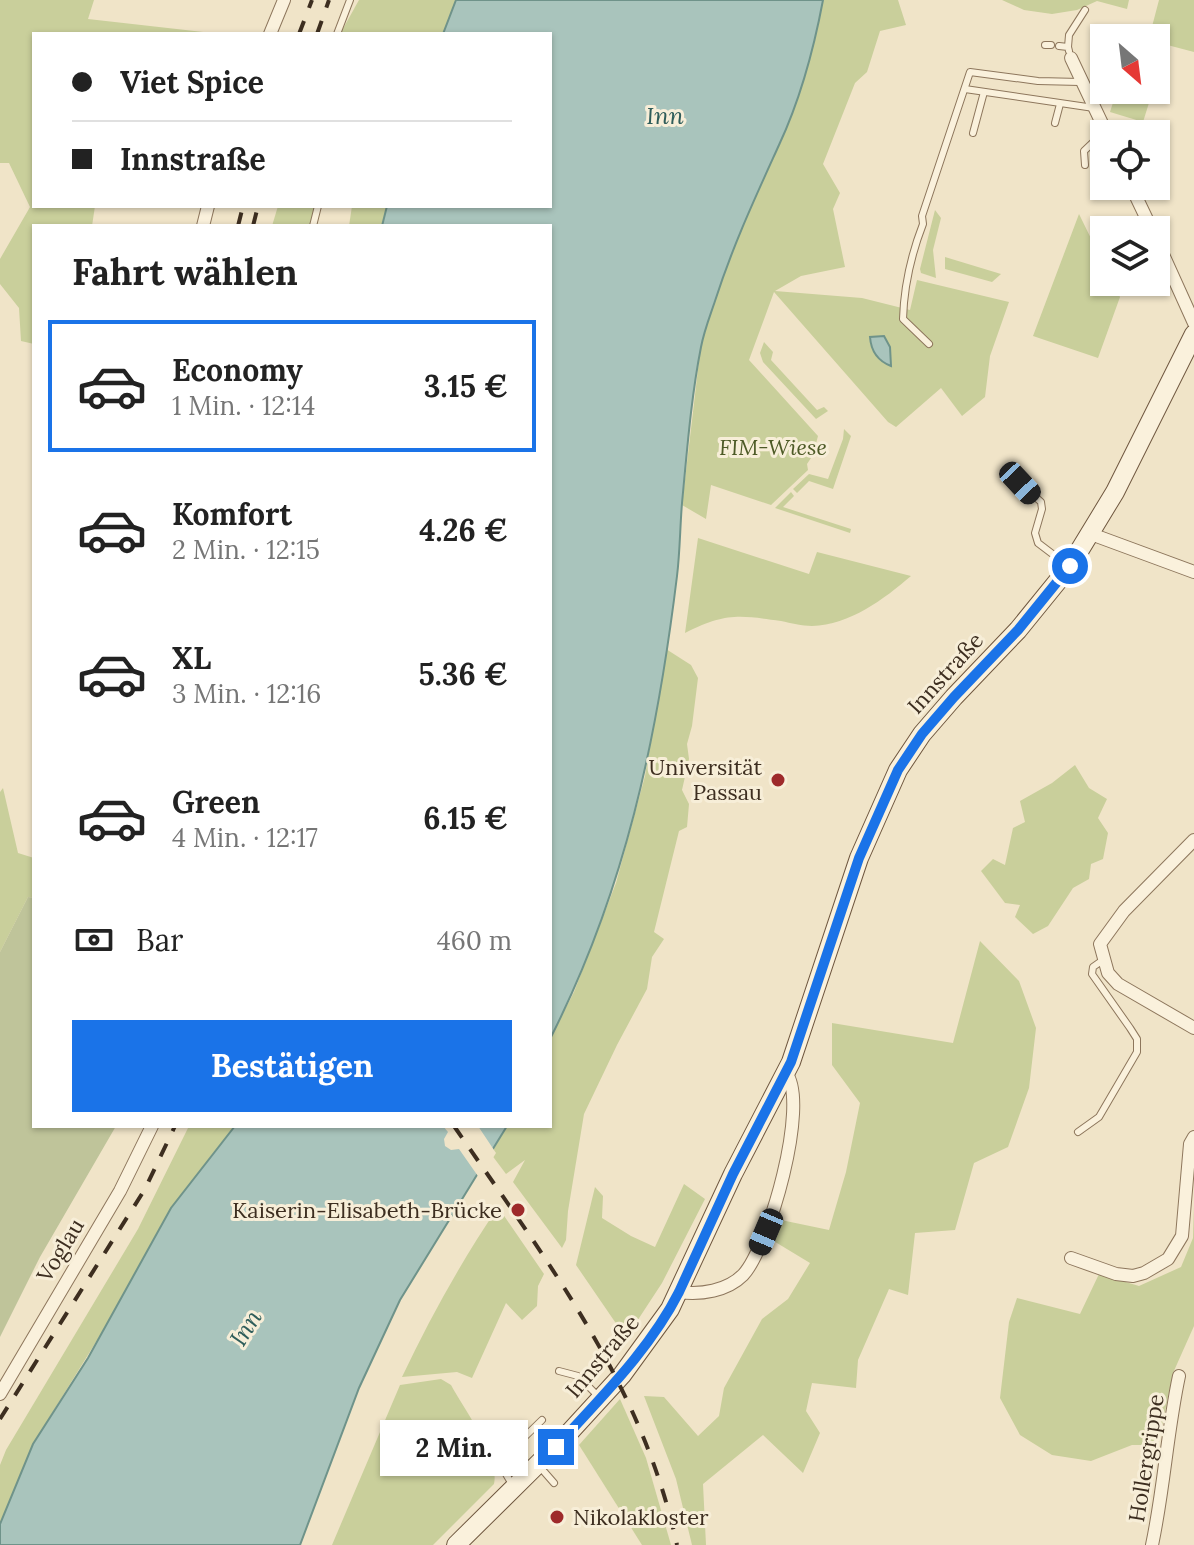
<!DOCTYPE html>
<html lang="de">
<head>
<meta charset="utf-8">
<style>
	:root { --surface:#fff; --page:#f6f6f6; --text:#222; --muted:#767676; --line:#e0e0e0; --accent:#1a73e8 }
	body { margin:0; font-family:Lora,serif; background:var(--page); color:var(--text); height:100vh; display:flex; flex-direction:column; font-size:30px; white-space:nowrap }
	* { box-sizing:border-box; margin:0 }
	p { font-size:26px; color:var(--muted) }
	.icon { flex:none; width:44px; height:44px; fill:none; stroke:currentColor; stroke-width:2; stroke-linecap:round; stroke-linejoin:round }
	.map { position:relative; flex:1; overflow:hidden }
	.side { position:absolute; left:32px; top:224px; width:520px; height:904px; display:flex; flex-direction:column; background:var(--surface); border-radius:0px; box-shadow:0 2px 6px #0004 }
	.side>* { flex:none }
	.banner { position:absolute; left:32px; top:32px; width:520px; height:176px; border-radius:0px; box-shadow:0 2px 6px #0004; display:grid; align-content:center; height:176px; padding:0 40px; background:var(--surface) }
	.needle { width:52px; rotate:152deg }
	.fabs { position:absolute; left:1090px; top:24px; display:grid; gap:16px }
	.fabs a { display:grid; place-items:center; width:80px; height:80px; border-radius:0px; background:var(--surface); box-shadow:0 2px 6px #0004; font-size:40px }
	.end { position:absolute; width:36px; height:36px; margin:-18px; border:10px solid #1a73e8; background:#fff; box-shadow:0 0 0 4px #fff }
	.from { border-radius:50% }
	.bubble { position:absolute; height:56px; border-radius:0px; background:var(--surface); box-shadow:0 2px 6px #0004; font-size:26px; font-weight:800; line-height:56px; text-align:center }
	.car { position:absolute; width:24px; height:48px; margin:-24px -12px; border-radius:10px; box-shadow:0 0 6px 2px #0007; background:linear-gradient(#222 24%,#8ab4d8 0 40%,#222 0 76%,#8ab4d8 0 86%,#222 0) }
	.banner b { display:flex; align-items:center; gap:28px; height:76px; font-size:30px }
	.banner b+b { border-top:2px solid var(--line) }
	.banner i { width:20px; height:20px; background:var(--text) }
	ul { padding:0; list-style:none }
	li { display:flex; align-items:center; gap:24px; height:132px; margin:0 16px 12px; padding:0 24px; border:4px solid transparent; border-radius:0px }
	li div { flex:1 }
	li b { display:block; font-size:30px }
	li em { font-style:normal; font-weight:800 }
	li.selected { border-color:var(--accent) }
	li>.icon { width:72px; height:72px; stroke-width:1.5 }
	h2 { padding:0 40px; font-size:36px; line-height:96px }
	.pay { display:flex; align-items:center; gap:20px; height:88px; padding:0 40px; font-size:30px }
	.pay p { margin-inline-start:auto }
	.cta { display:flex; gap:16px; margin-top:auto; padding:16px 40px }
	.cta a { flex:1; height:92px; border-radius:0px; background:var(--accent); color:#fff; font-size:32px; font-weight:800; line-height:92px; text-align:center }
	.map>svg:first-child { display:block }
</style>
</head>
<body>
<div class="map">
<svg width="1194" height="1545" viewBox="0 0 1194 1545">
	<rect width="100%" height="100%" fill="#f0e4c8"/>
	<!-- green -->
	<g fill="#c9cf9b">
		<polygon points="0,0 94,0 88,19 221,34 34,34 34,206 95,206 92,226 34,226 34,344 21,341 19,308 0,284 0,259 30,207 9,163 0,163"/>
		<polygon points="359,0 456,0 443,34 340,34"/>
		<polygon points="821,0 898,0 906,25 880,31 867,72 855,83 823,164 840,193 833,209 845,267 801,276 775,291 862,298 910,310 917,280 1009,302 990,356 985,397 962,416 941,388 896,427 888,422 774,292 749,360 818,436 813,455 807,464 808,470 771,505 711,485 706,519 682,505 701,344 725,271 753,197 781,142 805,70"/>
		<polygon points="1002,0 1129,0 1127,9 1097,1 1077,10 1052,14 1024,10"/>
		<polygon points="1159,0 1194,0 1194,52 1156,42 1156,38 1149,38"/>
		<polygon points="1117,90 1153,90 1143,122 1110,112"/>
		<polygon points="278,206 316,206 310,226 272,226"/>
		<polygon points="352,206 387,206 382,226 349,226"/>
		<polygon points="935,210 941,218 933,250 936,278 921,273 920,269"/>
		<polygon points="1079,214 1104,265 1104,282 1112,282 1120,297 1098,358 1033,336"/>
		<polygon points="945,257 1001,274 992,282 945,269"/>
		<polygon points="764,342 773,352 771,360 817,410 824,407 828,411 816,419 763,362 760,353"/>
		<polygon points="844,429 851,436 833,489 809,481 797,493 793,489 809,474 828,479 843,439"/>
		<polygon points="791,492 794,496 783,507 851,529 850,533 775,508"/>
		<path d="M698,538L809,574L817,552L911,576C884,599 850,625 812,626C802,626 791,623 781,621C738,615 725,613 685,633Z"/>
		<polygon points="666,649 691,665 698,678 692,726 687,744 689,759 682,790 689,804 687,827 679,831 654,932 664,939 652,957 647,989 617,1045 584,1114 568,1211 566,1240 562,1248 513,1182 525,1160 506,1174 491,1154 507,1126 550,1126 550,1039 574,992 616,883 645,776"/>
		<polygon points="1075,765 1089,788 1107,799 1098,818 1108,833 1103,859 1091,864 1089,879 1073,888 1048,926 1033,934 1015,917 1020,905 1005,903 981,871 993,859 1005,865 1013,828 1025,822 1020,801 1052,783"/>
		<polygon points="3,788 18,853 34,858 34,898 28,897 0,952 0,792"/>
		<polygon points="980,941 1019,981 1036,1028 1029,1088 1008,1147 974,1163 955,1230 915,1233 908,1295 889,1289 858,1360 856,1388 812,1383 806,1411 820,1433 803,1473 763,1435 703,1484 706,1545 692,1545 676,1479 644,1396 664,1397 698,1436 719,1416 724,1388 762,1319 788,1299 810,1263 772,1240 781,1220 829,1230 846,1172 860,1103 832,1065 832,1023 953,1043"/>
		<polygon points="189,1126 235,1126 210,1157 33,1444 0,1524 0,1465 6,1450 138,1229"/>
		<polygon points="684,1184 705,1199 662,1283 626,1338 576,1265 595,1187 603,1196 602,1218 631,1236 655,1247"/>
		<polygon points="1194,1205 1194,1326 1173,1373 1158,1445 1132,1445 1091,1461 1052,1455 1020,1435 1000,1398 1009,1322 1017,1298 1080,1314 1099,1274 1139,1286 1181,1267 1193,1238"/>
		<path d="M498,1207L544,1274L538,1286L537,1306L522,1320L506,1303L472,1378L457,1372L402,1377C430,1318 461,1262 498,1207Z"/>
		<path d="M441,1379L451,1385C464,1409 500,1457 494,1484L433,1545H332L400,1385Z"/>
		<polygon points="620,1399 646,1458 671,1545 642,1545 579,1445"/>
	</g>
	<!-- cemetery -->
	<polygon fill="#bfc49a" points="28,897 34,898 34,1126 116,1126 40,1257 0,1337 0,952"/>
	<!-- water -->
	<g fill="#a9c4bc" stroke="#6f938a" stroke-width="2">
		<path d="M456,0H823C814,48 800,100 779,145C755,198 733,245 715,301C710,316 704,331 701,347C691,398 687,451 682,503C680,527 680,552 677,576C657,740 625,891 550,1039V226H382L387,206H550V34H443Z"/>
		<path d="M884,336L890,347L891,366C878,361 871,351 870,337Z"/>
		<polygon points="235,1126 507,1126 400,1300 359,1388 300,1545 0,1545 0,1524 33,1444 88,1358 171,1208"/>
	</g>
	<!-- pier -->
	<polygon fill="#f0e4c8" points="443,1126 478,1126 496,1153 480,1179 459,1149 451,1150 445,1146 444,1139 448,1132"/>
	<g fill="none" stroke-linecap="round" stroke-linejoin="round">
		<defs>
			<g id="lane">
				<polyline points="337,34 350,0"/>
				<polyline points="1045,45 1051,45"/>
				<polyline points="1059,46 1068,47 1069,51"/>
				<polyline points="1068,47 1069,35 1085,10"/>
				<polyline points="965,89 1094,108"/>
				<polyline points="1055,123 1060,104"/>
				<polyline points="973,133 984,92"/>
				<polyline points="1085,165 1084,151 1105,131"/>
				<polyline points="313,226 318,206"/>
				<path d="M929,344L903,319C904,286 911,255 923,224L922,216L970,72L1038,81L1080,82"/>
				<polyline points="1020,483 1041,502 1042,509 1035,533 1038,543 1067,565"/>
				<polyline points="1078,1132 1099,1117 1137,1052 1137,1039 1130,1028 1092,974 1093,967 1103,960"/>
				<polyline points="559,1371 578,1376 597,1395"/>
				<polyline points="540,1467 554,1483"/>
				<polyline points="513,1486 503,1469 506,1455 542,1420"/>
			</g>
			<g id="street">
				<polyline points="270,34 284,0"/>
				<polyline points="1071,58 1107,134"/>
				<polyline points="1131,186 1152,230"/>
				<polyline points="203,226 208,206"/>
				<polyline points="1156,239 1194,323"/>
				<polyline points="1091,534 1194,572"/>
				<polyline points="1194,840 1124,911 1100,944 1108,973 1118,984 1194,1028"/>
				<polyline points="1071,1258 1116,1274 1133,1276 1144,1273 1168,1259 1182,1236 1190,1144 1194,1137"/>
				<path d="M679,1292C701,1295 727,1291 743,1275C769,1247 810,1103 786,1073"/>
				<polyline points="0,1394 120,1191 152,1126"/>
				<path d="M1152,1545C1164,1489 1167,1432 1179,1376"/>
			</g>
			<g id="secondary">
				<polyline points="556,1447 622,1375 670,1309 733,1174 791,1062 859,858 898,770 922,734 954,697 1018,630 1070,566 1115,492 1194,334"/>
				<polyline points="456,1545 547,1455"/>
			</g>
		</defs>
		<!-- lane casing -->
		<use href="#lane" stroke="#8d765c" stroke-width="8"/>
		<!-- street casing -->
		<use href="#street" stroke="#8d765c" stroke-width="14"/>
		<!-- secondary casing -->
		<use href="#secondary" stroke="#6f573f" stroke-width="20"/>
		<!-- lane -->
		<use href="#lane" stroke="#faf1dc" stroke-width="6"/>
		<!-- street -->
		<use href="#street" stroke="#faf1dc" stroke-width="12"/>
		<!-- secondary -->
		<use href="#secondary" stroke="#faf1dc" stroke-width="18"/>
		<!-- rail -->
		<g stroke="#3d2e20" stroke-width="4" stroke-dasharray="14 14" stroke-linecap="butt">
			<polyline points="299,34 312,0"/>
			<polyline points="317,34 329,0"/>
			<polyline points="238,226 243,206"/>
			<polyline points="253,226 258,206"/>
			<path d="M454,1126C546,1260 642,1383 677,1545"/>
			<polyline points="0,1419 145,1189 175,1126"/>
		</g>
	</g>
	<g fill="none" stroke-linecap="round" stroke-linejoin="round">
		<!-- route -->
		<path stroke="#1a73e8" stroke-width="10" d="M556,1447C600,1398 649,1351 679,1292L733,1174L791,1062L859,858L898,770L922,734L954,697L1018,630L1070,566"/>
	</g>
	<!-- markers -->
	<g fill="#9e2a2b" stroke="#f7eed8" stroke-width="3">
		<circle cx="778" cy="780" r="8"/>
		<circle cx="518" cy="1210" r="8"/>
		<circle cx="557" cy="1517" r="8"/>
	</g>
	<g text-anchor="middle" stroke-width="6" stroke-linejoin="round" paint-order="stroke">
		<!-- park labels -->
		<g font-size="22" font-style="italic" fill="#4d5a26" stroke="#f7eed8">
			<text x="773" y="455">FIM-Wiese</text>
		</g>
		<!-- street labels -->
		<g font-size="22" fill="#3d2e20" stroke="#f7eed8">
			<text transform="translate(945 673) rotate(-48)" y="8">Innstraße</text>
			<text transform="translate(60 1250) rotate(-59)" y="8">Voglau</text>
			<text transform="translate(602 1356) rotate(-50)" y="8">Innstraße</text>
			<text transform="translate(1146 1458) rotate(-81)" y="8">Hollergrippe</text>
		</g>
		<!-- poi labels -->
		<g font-size="22" fill="#3d2e20" stroke="#f7eed8" text-anchor="end">
			<text x="762" y="775">Universität<tspan x="762" dy="25">Passau</tspan></text>
			<text x="502" y="1218">Kaiserin-Elisabeth-Brücke</text>
			<text x="573" y="1525" text-anchor="start">Nikolakloster</text>
		</g>
		<!-- water labels -->
		<g font-size="24" font-style="italic" fill="#2f5d5a" stroke="#f7eed8">
			<text x="665" y="124">Inn</text>
			<text transform="translate(246 1328) rotate(-58)" y="8">Inn</text>
		</g>
	</g>
</svg>
<div class="fabs">
<a><svg class="needle" viewBox="-14 -14 28 28"><path d="M0-13l5 13h-10z" fill="#e53935"/><path d="M0 13l5-13h-10z" fill="#767676"/></svg></a>
<a><svg class="icon" aria-label="locate" viewBox="0 0 24 24"><circle cx="12" cy="12" r="6"/><path d="M12 2v4M12 18v4M2 12h4M18 12h4"/></svg></a>
<a><svg class="icon" aria-label="layers" viewBox="0 0 24 24"><path d="M12 4l9 5-9 5-9-5zM3 14l9 5 9-5"/></svg></a>
</div>
<i class="end from" style="left:1070px;top:566px"></i>
<i class="end" style="left:556px;top:1447px"></i>
<div class="bubble" style="left:380px;top:1420px;width:148px">2 Min.</div>
<i class="car" style="left:1020px;top:483px;rotate:137deg"></i>
<i class="car" style="left:766px;top:1232px;rotate:203deg"></i>
<div class="banner">
<b><i class="from"></i>Viet Spice</b>
<b><i></i>Innstraße</b>
</div>
<section class="side">
<h2>Fahrt wählen</h2>
<ul>
<li class="selected"><svg class="icon" aria-label="car" viewBox="0 0 24 24"><path d="M5 17H2v-5l4-1 3-4h7l3 4 3 1v5h-3M9 17h6M6 11h13"/><circle cx="7" cy="17" r="2"/><circle cx="17" cy="17" r="2"/></svg><div><b>Economy</b><p>1 Min. · 12:14</p></div><em>3.15 €</em></li>
<li><svg class="icon" aria-label="car" viewBox="0 0 24 24"><path d="M5 17H2v-5l4-1 3-4h7l3 4 3 1v5h-3M9 17h6M6 11h13"/><circle cx="7" cy="17" r="2"/><circle cx="17" cy="17" r="2"/></svg><div><b>Komfort</b><p>2 Min. · 12:15</p></div><em>4.26 €</em></li>
<li><svg class="icon" aria-label="car" viewBox="0 0 24 24"><path d="M5 17H2v-5l4-1 3-4h7l3 4 3 1v5h-3M9 17h6M6 11h13"/><circle cx="7" cy="17" r="2"/><circle cx="17" cy="17" r="2"/></svg><div><b>XL</b><p>3 Min. · 12:16</p></div><em>5.36 €</em></li>
<li><svg class="icon" aria-label="car" viewBox="0 0 24 24"><path d="M5 17H2v-5l4-1 3-4h7l3 4 3 1v5h-3M9 17h6M6 11h13"/><circle cx="7" cy="17" r="2"/><circle cx="17" cy="17" r="2"/></svg><div><b>Green</b><p>4 Min. · 12:17</p></div><em>6.15 €</em></li>
</ul>
<div class="pay"><svg class="icon" aria-label="cash" viewBox="0 0 24 24"><path d="M3 7h18v10H3z"/><circle cx="12" cy="12" r="2"/></svg>Bar<p>460 m</p></div>
<div class="cta"><a>Bestätigen</a></div>
</section>
</div>
</body>
</html>
